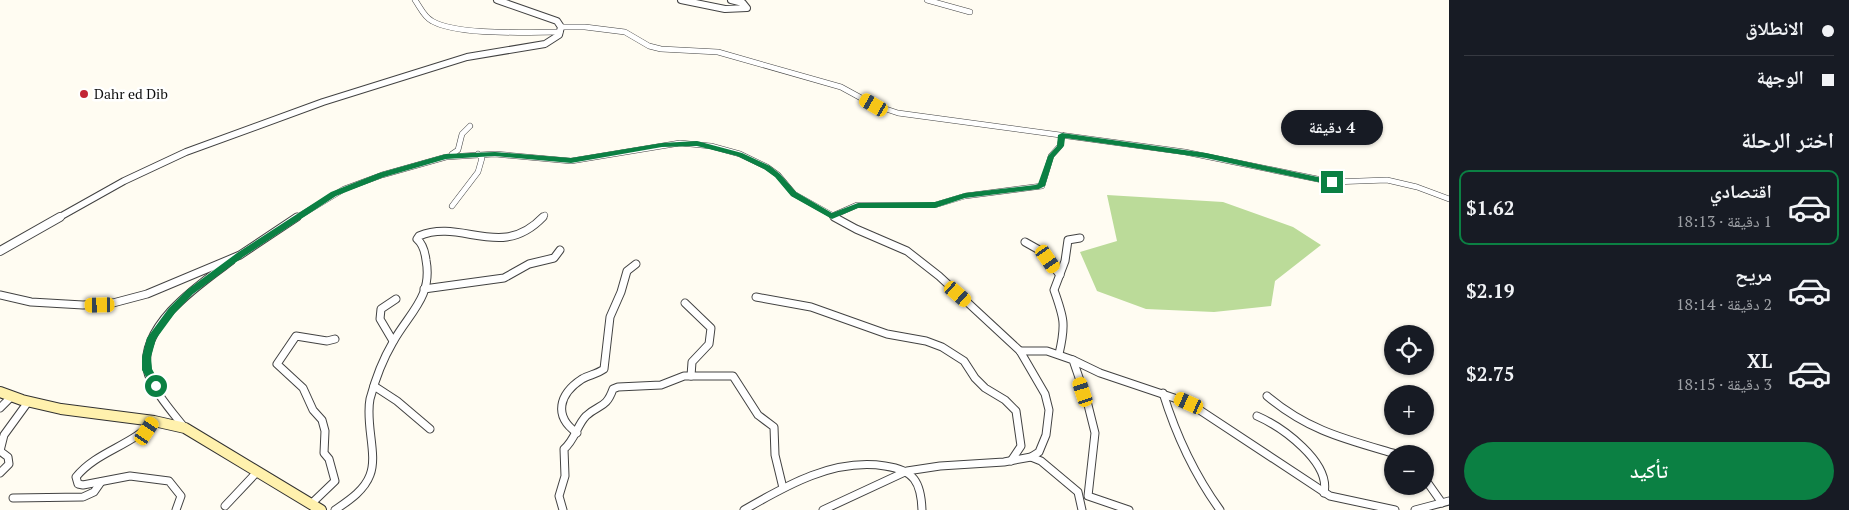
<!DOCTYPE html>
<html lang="ar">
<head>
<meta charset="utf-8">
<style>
	:root { --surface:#171b24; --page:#242831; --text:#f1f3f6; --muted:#9ea1a6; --line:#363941; --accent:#0b8043 }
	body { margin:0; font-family:"PT Serif","Noto Naskh Arabic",serif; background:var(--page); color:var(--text); direction:rtl; height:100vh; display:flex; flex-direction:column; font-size:19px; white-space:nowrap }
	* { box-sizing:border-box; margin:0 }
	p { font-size:16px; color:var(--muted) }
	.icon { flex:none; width:28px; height:28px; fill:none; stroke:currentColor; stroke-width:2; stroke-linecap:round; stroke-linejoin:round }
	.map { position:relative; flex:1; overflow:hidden; direction:ltr }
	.panel { display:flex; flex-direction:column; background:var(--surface); width:400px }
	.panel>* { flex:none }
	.guide { display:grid; align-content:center; height:110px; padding:0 15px; background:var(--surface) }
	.controls { position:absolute; left:1384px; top:325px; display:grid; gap:10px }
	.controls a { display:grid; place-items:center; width:50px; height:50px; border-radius:50%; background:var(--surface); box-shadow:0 1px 4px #0004; font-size:25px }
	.end { position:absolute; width:22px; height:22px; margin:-11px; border:6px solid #0b8043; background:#fff; box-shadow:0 0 0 2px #fff }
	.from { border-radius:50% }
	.bubble { position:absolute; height:35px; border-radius:18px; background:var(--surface); box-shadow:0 1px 4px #0004; font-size:16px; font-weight:600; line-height:35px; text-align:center; direction:rtl }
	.car { position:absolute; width:15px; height:30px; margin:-15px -8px; border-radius:6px; box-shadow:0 0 4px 1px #0007; background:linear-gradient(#f5c518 24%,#345 0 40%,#f5c518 0 76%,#345 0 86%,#f5c518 0) }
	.guide b { display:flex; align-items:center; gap:18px; height:48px; font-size:19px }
	.guide b+b { border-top:1px solid var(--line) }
	.guide i { width:12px; height:12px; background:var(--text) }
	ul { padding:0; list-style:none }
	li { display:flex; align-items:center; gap:15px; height:75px; margin:0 10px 8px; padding:0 5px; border:2px solid transparent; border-radius:10px }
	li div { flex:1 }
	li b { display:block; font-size:19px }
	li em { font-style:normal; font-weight:600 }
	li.active { border-color:var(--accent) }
	li>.icon { width:45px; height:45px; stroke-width:1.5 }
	h2 { padding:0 15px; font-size:22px; line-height:60px }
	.action { display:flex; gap:10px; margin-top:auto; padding:10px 15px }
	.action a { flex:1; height:58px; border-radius:30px; background:var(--accent); color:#fff; font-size:20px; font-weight:600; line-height:58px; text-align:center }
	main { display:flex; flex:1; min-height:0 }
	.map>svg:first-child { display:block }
</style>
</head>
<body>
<main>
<section class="panel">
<div class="guide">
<b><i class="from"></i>الانطلاق</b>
<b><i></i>الوجهة</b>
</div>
<h2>اختر الرحلة</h2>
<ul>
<li class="active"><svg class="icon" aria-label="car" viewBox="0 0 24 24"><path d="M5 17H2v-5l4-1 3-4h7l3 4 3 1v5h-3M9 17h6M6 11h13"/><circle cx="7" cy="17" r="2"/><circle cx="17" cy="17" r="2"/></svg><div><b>اقتصادي</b><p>1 دقيقة · 18:13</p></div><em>$1.62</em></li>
<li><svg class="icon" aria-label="car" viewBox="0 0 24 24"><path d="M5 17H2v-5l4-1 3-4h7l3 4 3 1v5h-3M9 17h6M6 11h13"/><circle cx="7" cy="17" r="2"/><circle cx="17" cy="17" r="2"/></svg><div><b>مريح</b><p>2 دقيقة · 18:14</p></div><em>$2.19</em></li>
<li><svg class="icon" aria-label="car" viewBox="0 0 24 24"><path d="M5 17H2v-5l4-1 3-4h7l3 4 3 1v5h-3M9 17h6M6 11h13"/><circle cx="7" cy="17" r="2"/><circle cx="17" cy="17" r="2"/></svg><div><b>XL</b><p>3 دقيقة · 18:15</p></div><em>$2.75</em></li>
</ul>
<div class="action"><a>تأكيد</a></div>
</section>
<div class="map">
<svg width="1449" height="510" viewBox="0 0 1449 510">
	<rect width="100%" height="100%" fill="#fffcf2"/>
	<!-- forest -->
	<polygon fill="#bbdb99" points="1107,195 1223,202 1293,227 1321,245 1275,281 1271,306 1214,312 1146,309 1097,291 1080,252 1117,241"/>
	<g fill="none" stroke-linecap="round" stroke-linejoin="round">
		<defs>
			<g id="minor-far1">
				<path d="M415,0C420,7 424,17 432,21C459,36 528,32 560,32"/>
				<polyline points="927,0 970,12"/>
				<polyline points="561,27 585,27 625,32 649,46 661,49 718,52 841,87 874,105 898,113 1185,152 1332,182 1387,180 1417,187 1449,199"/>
				<polyline points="452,154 458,150 462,134 470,126"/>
				<polyline points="452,206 478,172 482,158 478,154"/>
				<polyline points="832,216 857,205 935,205 965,196 1042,186 1051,156 1060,146 1062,135"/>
				<polyline points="296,218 344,189 382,175 446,157 495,154 571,161 680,143 711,146 740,154 767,167 778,175 794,194 837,218"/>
				<polyline points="542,218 545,215"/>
			</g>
			<g id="minor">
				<polyline points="1025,242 1041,251 1060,275"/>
				<polyline points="424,289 504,278 529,264 554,258 560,250"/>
				<polyline points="0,295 31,302 83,305 113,303 147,294 240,255 297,217"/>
				<polyline points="756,297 811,307 887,334 926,341 942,347 964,361 975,378 985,388 1005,400 1016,411 1021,446 1011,461"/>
				<polyline points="685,303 711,328 709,344 692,362 691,376"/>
				<polyline points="393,341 380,319 381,309 396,299"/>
				<polyline points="1020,351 1047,351 1073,360 1087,401 1095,433 1088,496 1129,510"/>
				<path d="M1059,354C1066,324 1064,318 1054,290L1065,261L1068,240L1080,238"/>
				<polyline points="1073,360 1100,373 1189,403 1330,496 1395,510"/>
				<polyline points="374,386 397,401 430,429"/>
				<path d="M1163,393C1176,435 1194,474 1220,510"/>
				<path d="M1267,396C1309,431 1345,439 1396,454"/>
				<polyline points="0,408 12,396"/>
				<path d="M1257,416C1282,427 1331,462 1324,493"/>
				<path d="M154,421C132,446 97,451 76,477L78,484L83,485L130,476L169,481L181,496L176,510"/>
				<path d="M184,427C173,413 150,387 147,369C140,324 200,284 231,261"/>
				<path d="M577,433C553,416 559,394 582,379C589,375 597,374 604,369L610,317L621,292L627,271L636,264"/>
				<polyline points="1031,457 1041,461 1078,492 1082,510"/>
				<polyline points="0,473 9,464 8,457 0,451 4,435 28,402"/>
				<polyline points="1425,479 1442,503"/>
				<polyline points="13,498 83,497 94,492 101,482"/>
				<polyline points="311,504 335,481 329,459 324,453 325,431 322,420 313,410 303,388 277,364 296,336 327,341 335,339"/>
				<polyline points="225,506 257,472"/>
				<path d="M335,510C348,501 364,491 370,475C378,455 365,424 370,399C375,380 383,359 393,342C409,313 433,297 426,260C425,252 423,244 417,239L419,236C462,218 501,261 543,217"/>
				<path d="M563,510L559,496L565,476L564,449C575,440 577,425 586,416C599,404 606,409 613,389L618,387L661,385L684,376H733L758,415L774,427L775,455L783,488"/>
				<path d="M744,510C787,485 834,458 885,466C914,470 921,482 922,510"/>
				<polyline points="823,510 907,471 940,466 1004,462 1031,457 1039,452 1046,435 1049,410 1045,394 1020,351 939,276 907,251 856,229 834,217"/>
				<polyline points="1415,510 1449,501"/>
			</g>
			<g id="tertiary-far1">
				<polyline points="681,0 725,9 747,8 743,3 731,0"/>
				<polyline points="58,218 124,181 186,152 323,102 467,57 545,44 559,35 561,27 557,21 497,0"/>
			</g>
			<polyline id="tertiary" points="0,251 60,217"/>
			<polyline id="secondary" points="0,392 22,400 61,409 154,421 185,428 321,510"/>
		</defs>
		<!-- minor-far1 casing -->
		<use href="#minor-far1" stroke="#424242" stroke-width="6"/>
		<!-- minor casing -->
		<use href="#minor" stroke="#424242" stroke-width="9"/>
		<!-- tertiary-far1 casing -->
		<use href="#tertiary-far1" stroke="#424242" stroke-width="8"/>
		<!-- tertiary casing -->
		<use href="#tertiary" stroke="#424242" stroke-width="10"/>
		<!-- secondary casing -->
		<use href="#secondary" stroke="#313131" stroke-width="12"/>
		<!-- minor-far1 -->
		<use href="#minor-far1" stroke="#fff" stroke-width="5"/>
		<!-- minor -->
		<use href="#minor" stroke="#fff" stroke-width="7"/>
		<!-- tertiary-far1 -->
		<use href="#tertiary-far1" stroke="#fff" stroke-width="6"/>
		<!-- tertiary -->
		<use href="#tertiary" stroke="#fff" stroke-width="8"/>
		<!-- secondary -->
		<use href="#secondary" stroke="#fff1ad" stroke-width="10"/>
	</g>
	<!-- route -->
	<polygon fill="#0b8043" points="1062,133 1206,153 1332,180 1336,182 1332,185 1206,158 1065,138 1064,146 1054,157 1045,186 1039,189 965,198 935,208 858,208 832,219 791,196 775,177 764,169 737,156 697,146 662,147 571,163 495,156 446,159 384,177 336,196 243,257 193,294 175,313 156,339 151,357 152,369 161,386 160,389 153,389 142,370 142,357 147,338 169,308 187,290 237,253 331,192 379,173 446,154 495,152 571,158 662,143 697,141 742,153 770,166 780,174 796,192 832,213 858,203 935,202 965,193 1035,185 1038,184 1048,156 1057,146 1058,135"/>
	<!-- markers -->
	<circle fill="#c22536" stroke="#fff" stroke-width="2" cx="84" cy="94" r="5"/>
	<g text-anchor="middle" stroke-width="5" stroke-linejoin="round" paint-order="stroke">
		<!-- poi labels -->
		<g font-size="14" fill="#0f0f0f" stroke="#fff" text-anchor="start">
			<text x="94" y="99">Dahr ed Dib</text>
		</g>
	</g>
</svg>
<div class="controls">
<a><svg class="icon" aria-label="locate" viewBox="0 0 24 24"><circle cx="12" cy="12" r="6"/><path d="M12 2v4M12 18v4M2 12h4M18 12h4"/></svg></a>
<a>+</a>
<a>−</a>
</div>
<i class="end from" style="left:156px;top:386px"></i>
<i class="end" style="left:1332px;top:182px"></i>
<div class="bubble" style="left:1281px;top:110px;width:102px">4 دقيقة</div>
<i class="car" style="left:874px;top:105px;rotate:300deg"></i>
<i class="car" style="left:1048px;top:259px;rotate:145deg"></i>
<i class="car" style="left:958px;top:294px;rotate:131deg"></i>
<i class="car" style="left:100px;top:305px;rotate:269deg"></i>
<i class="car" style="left:1083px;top:392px;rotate:342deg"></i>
<i class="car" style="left:1189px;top:403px;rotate:294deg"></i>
<i class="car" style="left:147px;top:431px;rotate:34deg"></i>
</div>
</main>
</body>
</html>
